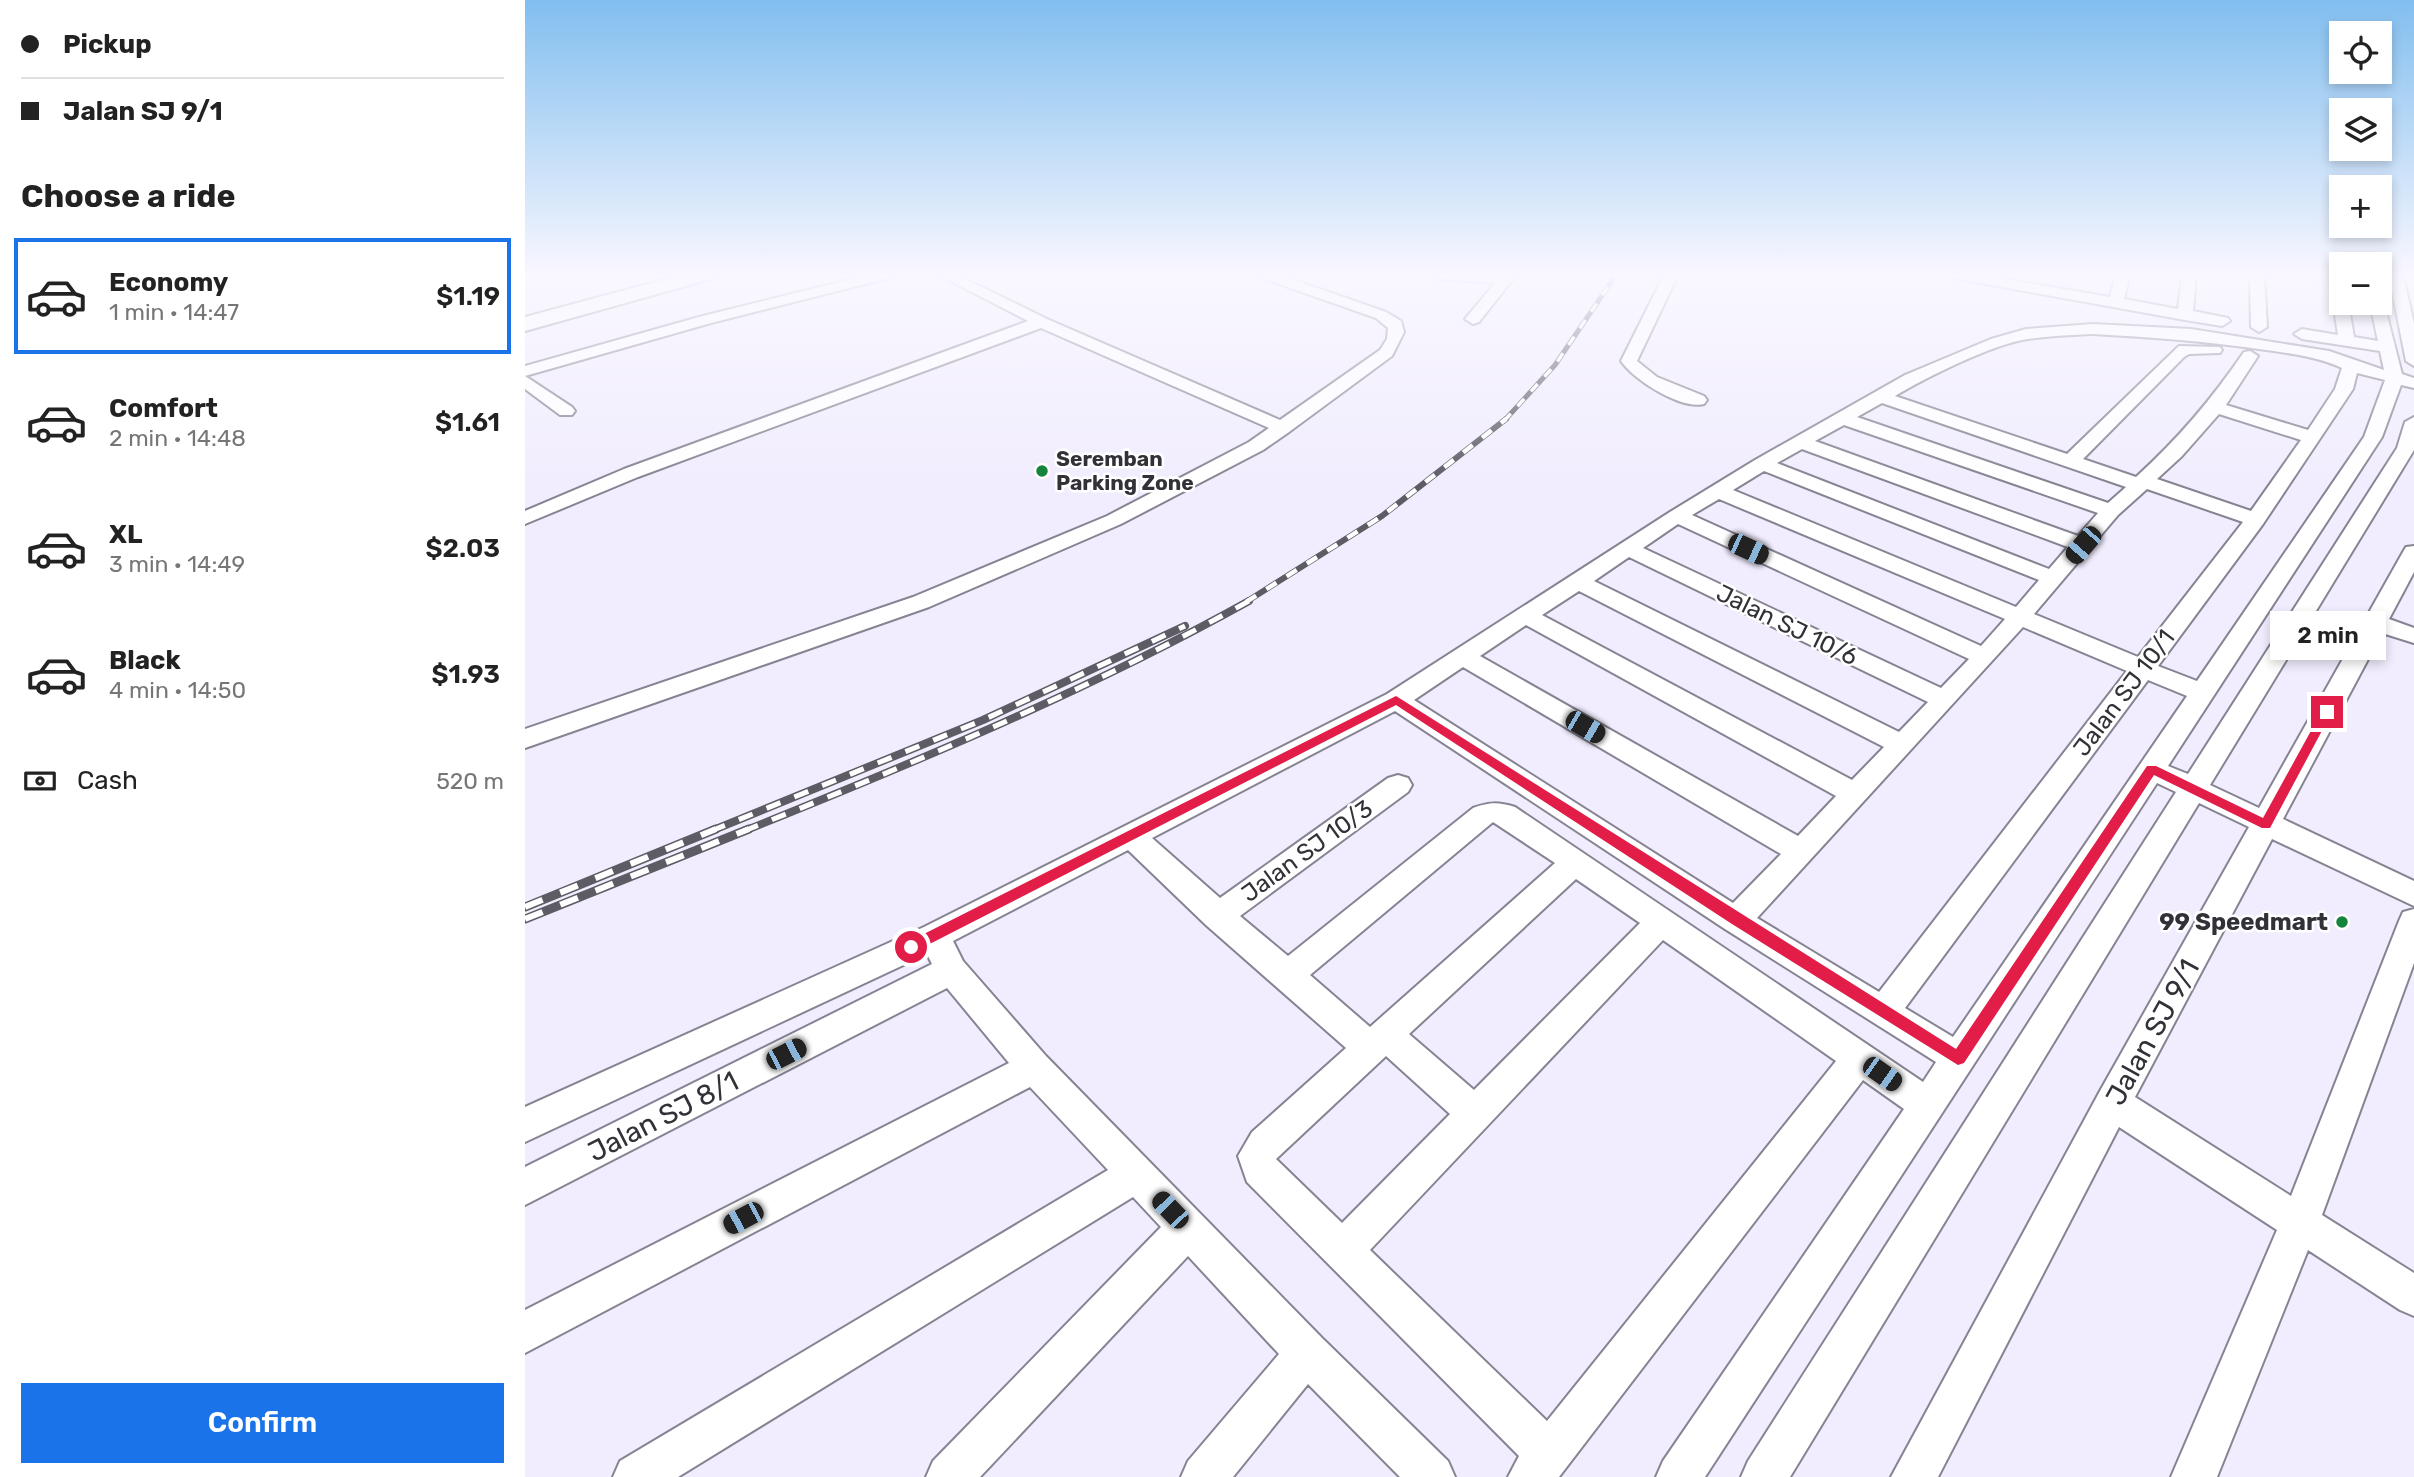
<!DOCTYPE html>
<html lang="en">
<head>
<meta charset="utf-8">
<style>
	:root { --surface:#fff; --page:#f6f6f6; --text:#222; --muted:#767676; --line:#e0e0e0; --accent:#1a73e8 }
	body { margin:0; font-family:Rubik,sans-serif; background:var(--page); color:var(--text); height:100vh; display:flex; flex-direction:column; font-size:26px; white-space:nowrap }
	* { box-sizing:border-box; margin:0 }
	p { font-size:23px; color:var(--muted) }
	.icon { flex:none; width:38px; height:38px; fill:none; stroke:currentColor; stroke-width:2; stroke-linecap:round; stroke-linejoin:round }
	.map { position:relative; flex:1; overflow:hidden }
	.details { display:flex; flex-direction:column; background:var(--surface); width:525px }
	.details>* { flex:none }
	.hud { display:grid; align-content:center; height:154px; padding:0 21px; background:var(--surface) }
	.controls { position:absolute; left:1804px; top:21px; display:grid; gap:14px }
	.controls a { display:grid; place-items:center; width:63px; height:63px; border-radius:0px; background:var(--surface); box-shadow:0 4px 10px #0003; font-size:35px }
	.end { position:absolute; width:32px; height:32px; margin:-16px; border:9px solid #e11d48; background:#fff; box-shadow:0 0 0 4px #fff }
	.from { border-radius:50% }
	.bubble { position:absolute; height:49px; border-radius:0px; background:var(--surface); box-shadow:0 4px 10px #0003; font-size:23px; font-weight:600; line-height:49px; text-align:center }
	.car { position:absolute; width:21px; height:42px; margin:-21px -10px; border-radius:9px; box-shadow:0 0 5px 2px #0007; background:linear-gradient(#222 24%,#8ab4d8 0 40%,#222 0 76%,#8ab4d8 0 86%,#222 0) }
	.hud b { display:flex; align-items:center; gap:24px; height:66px; font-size:26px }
	.hud b+b { border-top:2px solid var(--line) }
	.hud i { width:18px; height:18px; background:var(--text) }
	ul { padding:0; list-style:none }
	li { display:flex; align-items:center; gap:21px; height:116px; margin:0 14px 10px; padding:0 7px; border:4px solid transparent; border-radius:0px }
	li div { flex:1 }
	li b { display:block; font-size:26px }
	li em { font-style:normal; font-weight:600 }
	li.on { border-color:var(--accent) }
	li>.icon { width:63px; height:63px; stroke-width:1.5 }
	h2 { padding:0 21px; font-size:32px; line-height:84px }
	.pay { display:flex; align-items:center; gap:18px; height:77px; padding:0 21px; font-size:26px }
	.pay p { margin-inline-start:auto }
	.cta { display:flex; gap:14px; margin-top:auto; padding:14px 21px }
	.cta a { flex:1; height:80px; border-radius:0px; background:var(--accent); color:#fff; font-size:28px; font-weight:600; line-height:80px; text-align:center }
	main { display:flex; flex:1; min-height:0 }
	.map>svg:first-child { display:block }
</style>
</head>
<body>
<main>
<section class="details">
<div class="hud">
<b><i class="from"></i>Pickup</b>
<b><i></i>Jalan SJ 9/1</b>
</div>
<h2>Choose a ride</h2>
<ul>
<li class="on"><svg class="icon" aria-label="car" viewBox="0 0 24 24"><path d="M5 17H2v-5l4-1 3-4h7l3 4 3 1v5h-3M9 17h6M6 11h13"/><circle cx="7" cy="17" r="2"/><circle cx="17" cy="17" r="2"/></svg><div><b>Economy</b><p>1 min · 14:47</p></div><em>$1.19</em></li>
<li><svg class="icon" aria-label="car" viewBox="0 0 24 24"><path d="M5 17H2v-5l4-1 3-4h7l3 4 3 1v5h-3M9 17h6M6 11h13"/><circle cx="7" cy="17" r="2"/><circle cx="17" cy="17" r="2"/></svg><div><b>Comfort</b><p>2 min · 14:48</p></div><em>$1.61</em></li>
<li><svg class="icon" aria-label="car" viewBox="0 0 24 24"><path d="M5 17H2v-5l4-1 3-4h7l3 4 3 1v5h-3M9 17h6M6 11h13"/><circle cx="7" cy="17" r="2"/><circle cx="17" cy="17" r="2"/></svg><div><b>XL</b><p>3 min · 14:49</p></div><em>$2.03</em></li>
<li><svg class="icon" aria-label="car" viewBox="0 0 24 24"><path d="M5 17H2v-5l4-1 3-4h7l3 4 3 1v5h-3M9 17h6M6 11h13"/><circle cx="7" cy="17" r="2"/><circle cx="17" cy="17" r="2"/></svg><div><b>Black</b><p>4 min · 14:50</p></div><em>$1.93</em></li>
</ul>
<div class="pay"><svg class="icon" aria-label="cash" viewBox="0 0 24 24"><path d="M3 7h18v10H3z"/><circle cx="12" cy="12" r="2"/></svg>Cash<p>520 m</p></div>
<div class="cta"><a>Confirm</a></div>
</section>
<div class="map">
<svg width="1889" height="1477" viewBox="0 0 1889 1477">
	<rect width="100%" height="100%" fill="#f1edfe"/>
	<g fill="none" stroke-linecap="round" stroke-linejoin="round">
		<defs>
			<g id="minor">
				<polygon points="343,275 366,275 364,278 186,323 0,376 47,407 50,411 47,415 35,415 0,389 0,366 174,317"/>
				<polygon points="414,275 432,275 522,319 755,420 855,350 862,339 863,328 851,318 737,278 735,275 755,275 861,312 876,321 879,332 867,356 764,432 738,450 596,524 404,607 0,748 0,729 388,597 582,516 724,442 744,428 516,328 113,477 0,524 0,511 99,469 503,321"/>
				<polygon points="907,275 991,275 954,322 948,324 940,319 970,283 914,279"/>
				<path d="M1139,275H1153L1112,361L1132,377L1179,396L1182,400L1179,404C1156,410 1109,380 1096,361Z"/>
				<polygon points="1426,275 1456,275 1585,297 1591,275 1605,275 1599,299 1653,309 1657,275 1671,275 1668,311 1703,318 1705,321 1697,326 1660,320 1433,279"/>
				<polygon points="1725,275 1739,275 1742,327 1734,332 1726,327"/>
				<path d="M1804,275H1816V303H1823L1829,337L1853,341L1845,303L1858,300L1877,374L1889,378V388L1876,385L1857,437L1643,766L1663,774L1872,448L1880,422L1889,417V450L1685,785L1734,808L1878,552L1881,547L1889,546V572L1864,619L1889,628V643L1857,633L1758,819L1889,881V906L1747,839L1610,1097L1766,1196L1874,921L1878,912L1889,909V963L1797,1215L1889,1273V1316L1875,1310L1783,1250L1692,1477H1646L1752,1230L1594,1127L1413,1477H1366L1575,1091L1724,827L1674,803L1265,1477H1216L1223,1461L1651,792L1632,783L1180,1477H1131L1138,1461L1379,1109L1338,1080L1034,1477H983L994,1456L722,1182L713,1156L727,1132L821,1048L681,925L603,850L428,941L438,961L521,1056L797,1338L923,1461L930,1477H875L783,1384L708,1477H656L663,1461L754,1354L663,1256L455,1477H401L408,1461L636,1227L608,1197L153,1477H88L95,1461L583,1170L505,1087L0,1353V1310L484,1063L422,988L0,1205V1167L407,964L402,954L0,1142V1107L399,927L862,694L1145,512L1230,460L1380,375L1466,339L1501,329L1568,324L1666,329L1804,351L1859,370L1855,351L1777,339L1769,334L1777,329L1813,335ZM1568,334C1624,337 1678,341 1734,349C1762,353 1791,356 1817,368L1810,389L1783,430L1701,405L1733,356L1725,351L1719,352C1687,399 1653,439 1611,477L1558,459L1659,357L1664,354L1695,353L1697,350L1695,347L1654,346L1542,454L1370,396C1402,377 1468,344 1503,339C1525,336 1547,335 1568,334ZM1832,373L1860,380L1839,437L1672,681L1633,666L1738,524L1828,389ZM1357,403L1601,487L1583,503L1332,417ZM1694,414L1776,440L1726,511L1632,479L1657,456ZM1319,425L1573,513L1553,536L1290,441ZM1277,449L1543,547L1524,569L1252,463ZM1239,471L1514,580L1491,607L1208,490ZM1622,489L1718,522L1613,657L1509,614L1593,515ZM1194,499L1480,619L1456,646L1167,515ZM1153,524L1444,659L1416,688L1118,548ZM1104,557L1403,702L1374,732L1069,581ZM1054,591L1359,747L1327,780L1017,615ZM1001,625L1311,796L1273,836L955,656ZM1498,627L1602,671L1354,992L1232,918ZM938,667L1256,854L1208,903L889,700ZM1623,680L1662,696L1428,1037L1380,1008ZM870,711L1200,929L1411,1062L1398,1082L990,807C973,802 965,802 948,808L763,956L715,916L883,792L887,785L883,778L873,775L863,778L695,898L627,838ZM968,822L1030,863L845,1027L785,975ZM1051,879L1115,923L949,1090L884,1034ZM1138,940L1311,1061L1022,1421L845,1250ZM861,1056L925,1114L817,1223L751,1159Z"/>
				<polygon points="1864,275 1878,275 1889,324 1889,366 1881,361"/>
			</g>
			<polygon id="highway" points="156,275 190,275 186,279 0,331 0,317"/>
		</defs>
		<!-- minor casing -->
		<use href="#minor" stroke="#868392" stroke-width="4"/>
		<!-- highway casing -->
		<use href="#highway" stroke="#868392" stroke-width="4"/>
		<!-- minor -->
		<use href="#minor" fill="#fff" fill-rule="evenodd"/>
		<!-- highway -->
		<use href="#highway" fill="#fff" fill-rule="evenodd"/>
		<defs>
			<polyline id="rail-far3" points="979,421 1030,365 1091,275"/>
			<polyline id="rail-far2" points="721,602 857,516 981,419"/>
			<g id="rail-far1">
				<polyline points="186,831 458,720 660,626"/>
				<path d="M219,831C391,762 562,691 724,601"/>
			</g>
			<g id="rail">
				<polyline points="0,907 191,829"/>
				<polyline points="0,919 224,829"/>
			</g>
		</defs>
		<!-- rail-far3 casing -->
		<use href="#rail-far3" stroke="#5d5b64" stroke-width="5"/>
		<!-- rail-far2 casing -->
		<use href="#rail-far2" stroke="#5d5b64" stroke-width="6"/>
		<!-- rail-far1 casing -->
		<use href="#rail-far1" stroke="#5d5b64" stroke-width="8"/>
		<!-- rail casing -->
		<use href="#rail" stroke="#5d5b64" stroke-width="9"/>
		<!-- rail-far3 -->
		<use href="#rail-far3" stroke="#fff" stroke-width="3.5" stroke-dasharray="10" stroke-linecap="butt"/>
		<!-- rail-far2 -->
		<use href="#rail-far2" stroke="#fff" stroke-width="4.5" stroke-dasharray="12" stroke-linecap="butt"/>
		<!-- rail-far1 -->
		<use href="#rail-far1" stroke="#fff" stroke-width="5" stroke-dasharray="15" stroke-linecap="butt"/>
		<!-- rail -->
		<use href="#rail" stroke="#fff" stroke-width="6" stroke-dasharray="19" stroke-linecap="butt"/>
	</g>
	<!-- sky -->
	<linearGradient id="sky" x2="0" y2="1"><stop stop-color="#81beef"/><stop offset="0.57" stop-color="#f9f7ff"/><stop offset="1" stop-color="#f9f7ff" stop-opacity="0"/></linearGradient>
	<rect width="1889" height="482" fill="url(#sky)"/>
	<!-- route -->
	<polygon fill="#e11d48" points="871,696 1431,1049 1622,766 1631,766 1738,818 1798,709 1807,712 1745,828 1737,828 1629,775 1439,1063 1433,1065 1207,924 871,705 391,951 381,951 381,943"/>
	<!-- markers -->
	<g fill="#14833b" stroke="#fff" stroke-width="2.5">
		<circle cx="517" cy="471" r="7"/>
		<circle cx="1817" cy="922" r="7"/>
	</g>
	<g text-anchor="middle" stroke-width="5" stroke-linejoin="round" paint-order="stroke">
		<!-- far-poi labels -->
		<g font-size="21" font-weight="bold" fill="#333138" stroke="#fff" text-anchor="start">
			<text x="531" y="466">Seremban<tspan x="531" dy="24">Parking Zone</tspan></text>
		</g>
		<!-- street labels -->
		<g font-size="24" fill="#333138" stroke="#fff">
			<text transform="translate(1262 625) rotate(26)" y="8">Jalan SJ 10/6</text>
			<text transform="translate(1599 693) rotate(-53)" y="8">Jalan SJ 10/1</text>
			<text transform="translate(782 851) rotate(-36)" y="8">Jalan SJ 10/3</text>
		</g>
		<!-- poi labels -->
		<g font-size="24" font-weight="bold" fill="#333138" stroke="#fff" text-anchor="end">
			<text x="1803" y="930">99 Speedmart</text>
		</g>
		<!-- near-street labels -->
		<g font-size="28" fill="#333138" stroke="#fff">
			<text transform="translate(1627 1032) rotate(-61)" y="10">Jalan SJ 9/1</text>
			<text transform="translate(138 1116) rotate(-27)" y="10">Jalan SJ 8/1</text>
		</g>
	</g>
</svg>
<div class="controls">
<a><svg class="icon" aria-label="locate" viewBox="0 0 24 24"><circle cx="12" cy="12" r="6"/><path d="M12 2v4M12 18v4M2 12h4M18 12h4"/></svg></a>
<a><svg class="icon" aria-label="layers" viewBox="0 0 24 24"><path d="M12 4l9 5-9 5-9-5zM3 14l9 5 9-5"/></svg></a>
<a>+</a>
<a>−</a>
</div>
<i class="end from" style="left:386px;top:947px"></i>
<i class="end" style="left:1802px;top:712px"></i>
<div class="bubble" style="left:1745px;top:611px;width:116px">2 min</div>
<i class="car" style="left:1558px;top:545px;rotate:221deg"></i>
<i class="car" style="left:1223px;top:549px;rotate:115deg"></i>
<i class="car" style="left:1060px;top:727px;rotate:120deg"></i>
<i class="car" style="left:261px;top:1054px;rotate:63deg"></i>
<i class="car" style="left:1357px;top:1074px;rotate:125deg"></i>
<i class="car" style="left:645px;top:1210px;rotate:316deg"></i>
<i class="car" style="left:218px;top:1218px;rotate:242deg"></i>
</div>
</main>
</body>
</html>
